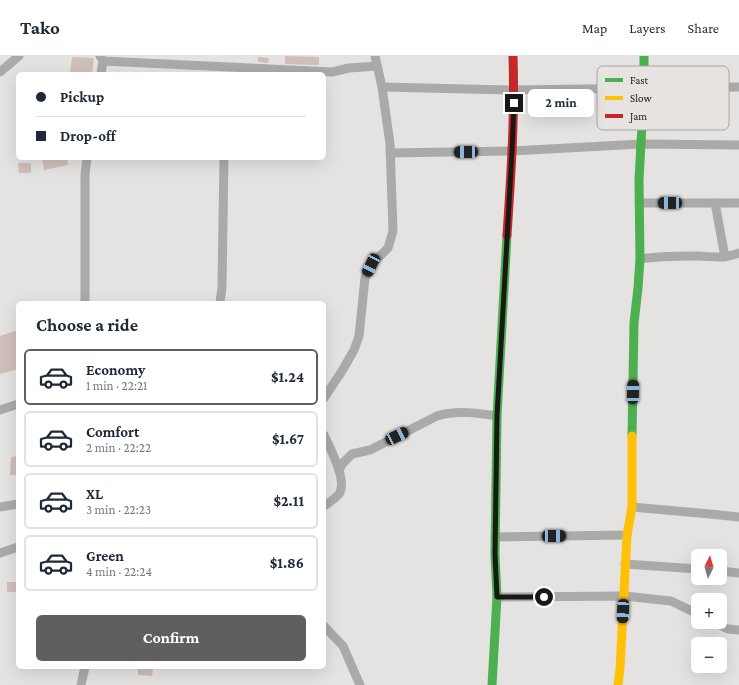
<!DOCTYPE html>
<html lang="en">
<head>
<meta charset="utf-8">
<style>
	:root { --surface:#fff; --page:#f6f6f7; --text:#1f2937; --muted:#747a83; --line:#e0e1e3; --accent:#605f5e }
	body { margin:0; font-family:"Crimson Pro",serif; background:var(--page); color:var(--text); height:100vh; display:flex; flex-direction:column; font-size:15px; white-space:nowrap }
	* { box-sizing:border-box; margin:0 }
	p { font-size:13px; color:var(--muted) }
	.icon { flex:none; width:22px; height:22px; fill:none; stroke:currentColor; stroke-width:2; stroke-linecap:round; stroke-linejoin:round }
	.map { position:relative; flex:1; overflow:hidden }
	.sheet { position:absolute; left:16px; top:245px; width:310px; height:368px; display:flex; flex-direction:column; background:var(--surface); border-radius:6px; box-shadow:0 4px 16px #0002 }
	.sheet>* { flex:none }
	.hud { position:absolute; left:16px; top:16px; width:310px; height:88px; border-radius:6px; box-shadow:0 4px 16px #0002; display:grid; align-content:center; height:88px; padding:0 20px; background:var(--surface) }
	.needle { width:26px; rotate:5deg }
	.fabs { position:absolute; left:691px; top:493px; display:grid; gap:8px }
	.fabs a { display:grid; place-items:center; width:36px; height:36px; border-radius:6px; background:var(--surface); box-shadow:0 4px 16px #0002; font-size:20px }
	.end { position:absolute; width:18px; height:18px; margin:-9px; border:5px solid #191817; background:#fff; box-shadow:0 0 0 2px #fff }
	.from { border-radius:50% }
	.bubble { position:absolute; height:28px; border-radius:6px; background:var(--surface); box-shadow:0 4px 16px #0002; font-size:13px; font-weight:700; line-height:28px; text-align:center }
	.car { position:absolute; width:12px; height:24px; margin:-12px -6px; border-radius:5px; box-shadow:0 0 3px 1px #0007; background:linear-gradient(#222 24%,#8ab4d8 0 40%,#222 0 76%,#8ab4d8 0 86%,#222 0) }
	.hud b { display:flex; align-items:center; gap:14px; height:38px; font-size:15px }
	.hud b+b { border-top:1px solid var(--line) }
	.hud i { width:10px; height:10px; background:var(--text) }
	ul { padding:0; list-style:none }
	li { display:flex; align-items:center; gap:12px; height:56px; margin:0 8px 6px; padding:0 12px; border:2px solid var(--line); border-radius:6px }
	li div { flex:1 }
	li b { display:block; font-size:15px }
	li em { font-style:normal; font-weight:700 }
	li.current { border-color:var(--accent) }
	li>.icon { width:36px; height:36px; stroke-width:1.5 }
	h2 { padding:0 20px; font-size:18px; line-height:48px }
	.action { display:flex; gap:8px; margin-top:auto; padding:8px 20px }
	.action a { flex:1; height:46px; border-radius:6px; background:var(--accent); color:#fff; font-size:16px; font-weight:700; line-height:46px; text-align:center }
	header { display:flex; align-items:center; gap:24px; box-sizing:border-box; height:56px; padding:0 20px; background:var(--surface); border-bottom:1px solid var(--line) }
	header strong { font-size:19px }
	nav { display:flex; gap:22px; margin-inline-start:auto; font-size:14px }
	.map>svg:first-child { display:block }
</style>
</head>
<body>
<header>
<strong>Tako</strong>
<nav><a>Map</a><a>Layers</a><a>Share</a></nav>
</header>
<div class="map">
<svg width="739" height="629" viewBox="0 0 739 629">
	<rect width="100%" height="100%" fill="#e5e3e1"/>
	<!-- building -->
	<g fill="#d0beb9">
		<polygon points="285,0 319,1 319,9 285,8"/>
		<polygon points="72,1 94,2 92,18 70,18"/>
		<polygon points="258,1 269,2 268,7 258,6"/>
		<polygon points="42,102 67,102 68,109 44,114"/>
		<polygon points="18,107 31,107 31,117 19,117"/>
		<polygon points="18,274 18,313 0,318 0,280"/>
		<polygon points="18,400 18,419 10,419 11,401"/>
		<rect x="7" y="526" width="11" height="10"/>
		<polygon points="138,613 153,613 152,620 138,619"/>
	</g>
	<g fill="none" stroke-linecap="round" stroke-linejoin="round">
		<!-- street -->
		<g stroke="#aaaaa9" stroke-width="9">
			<polyline points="100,0 103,5 332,16 349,12 377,10"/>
			<polyline points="0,16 19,0"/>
			<polyline points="101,18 103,5"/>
			<polyline points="382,31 514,34 739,31"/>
			<polyline points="390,97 512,95 641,88 739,89"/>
			<polyline points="639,147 739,147"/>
			<polyline points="715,147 725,201"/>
			<path d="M640,203C658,200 677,200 696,200C713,200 721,204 739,197"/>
			<polyline points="85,247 85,118 87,102"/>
			<polyline points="220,247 222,231 224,102"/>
			<polyline points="324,342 342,315 354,294 359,280 365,222 371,209 388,192 393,175 390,88 382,31 375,0"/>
			<polyline points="0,354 18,348"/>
			<path d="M324,379C330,392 348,425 339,438C335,443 328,447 324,450"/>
			<path d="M339,415L342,408L352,398L370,394L437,360C456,354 477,357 497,360"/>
			<polyline points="0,451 18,448"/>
			<polyline points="632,451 710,458 739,461"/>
			<polyline points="495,481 627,479"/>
			<polyline points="0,497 18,491"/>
			<polyline points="625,508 698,513"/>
			<polyline points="720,515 739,517"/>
			<polyline points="497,541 624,540 671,545 698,558"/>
			<polyline points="714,566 728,573 739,574"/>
			<polyline points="324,570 343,590 360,629"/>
			<polyline points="81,629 85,611"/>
		</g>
		<!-- fast -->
		<g stroke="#4caf50" stroke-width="9">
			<polyline points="632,380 634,267 638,232 640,203 639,124 644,32 644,0"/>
			<polyline points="492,629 497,541 495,498 497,360 507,179"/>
		</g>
		<!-- slow -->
		<polyline stroke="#ffc107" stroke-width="9" points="618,629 620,613 627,479 632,451 632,380"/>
		<!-- jam -->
		<path stroke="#c62828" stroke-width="9" d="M507,179C511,119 515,60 513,0"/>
	</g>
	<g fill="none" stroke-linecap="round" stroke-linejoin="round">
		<!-- route -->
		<polyline stroke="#191817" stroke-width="5" points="514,47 512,95 497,360 495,498 497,541 544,541"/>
	</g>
	<!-- legend -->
	<rect x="597" y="10" width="132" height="64" rx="6" fill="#e6e3e0" stroke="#a8a6a4" stroke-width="1"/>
	<rect x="605" y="22" width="18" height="4" fill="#4caf50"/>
	<rect x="605" y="40" width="18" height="4" fill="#ffc107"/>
	<rect x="605" y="58" width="18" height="4" fill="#c62828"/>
	<g font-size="11" fill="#191817">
		<text x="630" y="28">Fast</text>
		<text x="630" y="46">Slow</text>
		<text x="630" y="64">Jam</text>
	</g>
</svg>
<div class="fabs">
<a><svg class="needle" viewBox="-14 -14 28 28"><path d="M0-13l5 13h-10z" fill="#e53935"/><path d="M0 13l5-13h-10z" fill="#747a83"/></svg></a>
<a>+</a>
<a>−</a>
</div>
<i class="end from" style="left:544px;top:541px"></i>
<i class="end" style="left:514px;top:47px"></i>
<div class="bubble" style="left:528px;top:33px;width:66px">2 min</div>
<i class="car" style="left:466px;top:96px;rotate:269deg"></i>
<i class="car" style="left:670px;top:147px;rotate:270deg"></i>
<i class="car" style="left:371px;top:209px;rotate:206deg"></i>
<i class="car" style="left:633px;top:336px;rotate:1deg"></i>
<i class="car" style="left:397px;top:380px;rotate:64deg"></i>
<i class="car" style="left:554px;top:480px;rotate:89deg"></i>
<i class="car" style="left:623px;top:555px;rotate:183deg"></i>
<div class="hud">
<b><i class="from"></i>Pickup</b>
<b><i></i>Drop-off</b>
</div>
<section class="sheet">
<h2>Choose a ride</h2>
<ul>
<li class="current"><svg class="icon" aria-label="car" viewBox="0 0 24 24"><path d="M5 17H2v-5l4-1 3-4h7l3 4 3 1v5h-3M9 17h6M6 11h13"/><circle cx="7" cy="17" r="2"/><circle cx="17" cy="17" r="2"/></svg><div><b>Economy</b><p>1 min · 22:21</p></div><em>$1.24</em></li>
<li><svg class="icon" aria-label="car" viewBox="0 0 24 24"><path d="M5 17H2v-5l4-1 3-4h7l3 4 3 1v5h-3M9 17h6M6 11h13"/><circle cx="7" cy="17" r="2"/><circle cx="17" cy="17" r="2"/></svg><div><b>Comfort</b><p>2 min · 22:22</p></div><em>$1.67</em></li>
<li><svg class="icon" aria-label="car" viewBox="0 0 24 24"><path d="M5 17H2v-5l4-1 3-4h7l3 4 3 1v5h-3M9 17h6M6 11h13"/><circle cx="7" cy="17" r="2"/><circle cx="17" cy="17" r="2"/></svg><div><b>XL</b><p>3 min · 22:23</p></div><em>$2.11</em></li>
<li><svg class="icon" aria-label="car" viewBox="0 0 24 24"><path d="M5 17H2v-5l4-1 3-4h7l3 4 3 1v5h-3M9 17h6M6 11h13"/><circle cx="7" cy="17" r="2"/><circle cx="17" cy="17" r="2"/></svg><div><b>Green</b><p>4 min · 22:24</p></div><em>$1.86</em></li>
</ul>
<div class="action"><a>Confirm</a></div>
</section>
</div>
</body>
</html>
